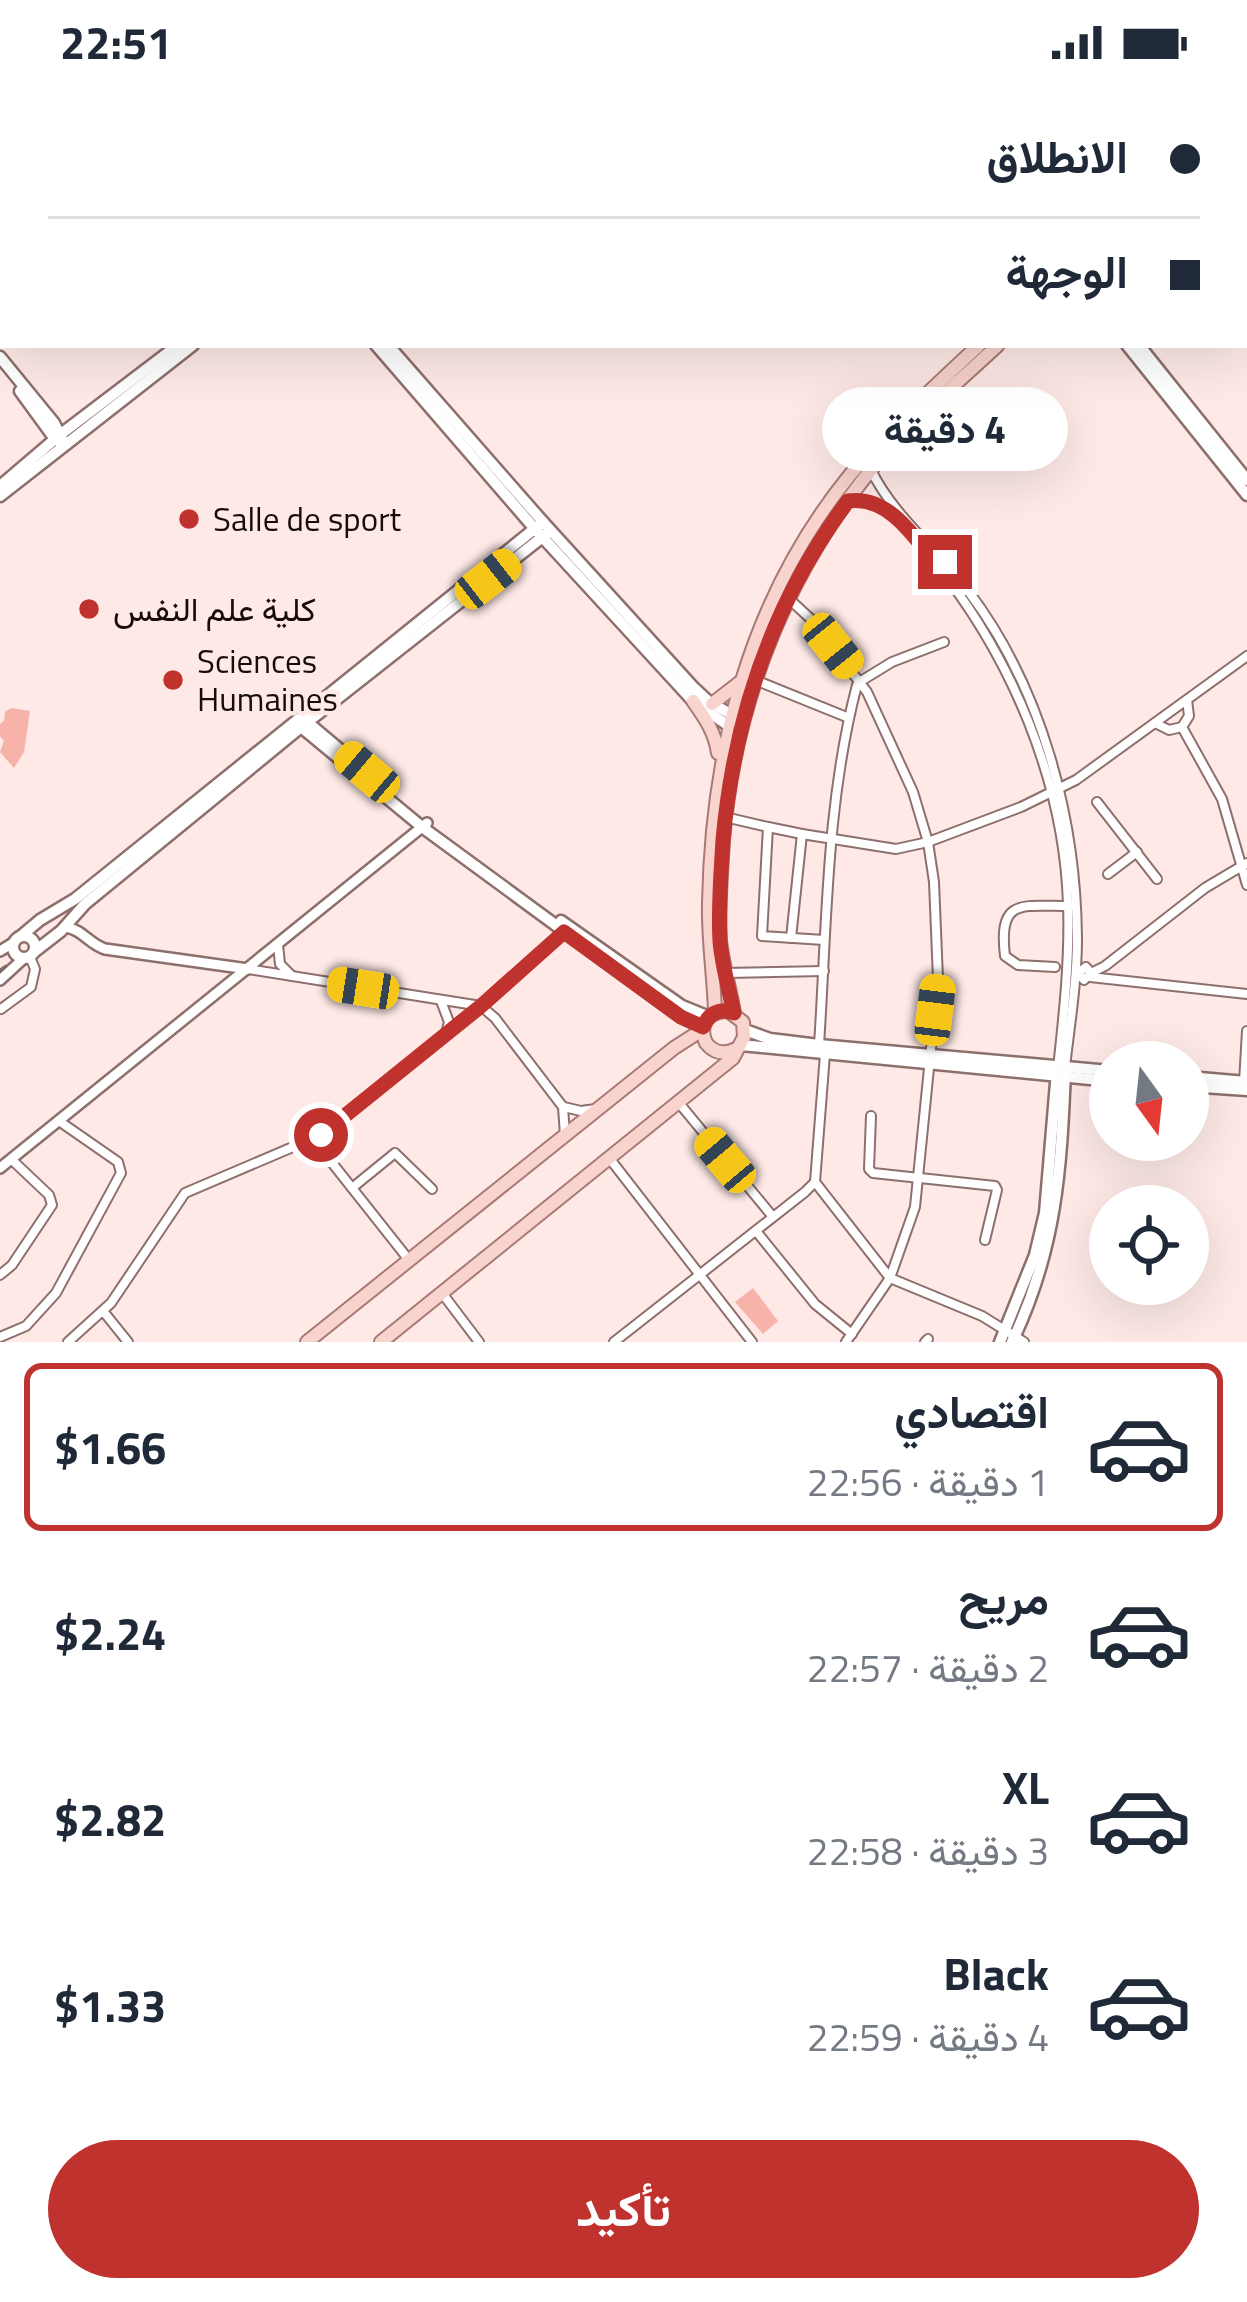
<!DOCTYPE html>
<html lang="ar">
<head>
<meta charset="utf-8">
<style>
	:root { --surface:#fff; --page:#f6f6f7; --text:#1f2937; --muted:#747a83; --line:#e0e1e3; --accent:#c0322e }
	body { margin:0; font-family:"Titillium Web",Vazirmatn,sans-serif; background:var(--page); color:var(--text); direction:rtl; height:100vh; display:flex; flex-direction:column; font-size:45px; white-space:nowrap }
	* { box-sizing:border-box; margin:0 }
	p { font-size:39px; color:var(--muted) }
	.icon { flex:none; width:66px; height:66px; fill:none; stroke:currentColor; stroke-width:2; stroke-linecap:round; stroke-linejoin:round }
	.map { position:relative; height:1258px; overflow:hidden; direction:ltr }
	.panel { display:flex; flex-direction:column; background:var(--surface); flex:1 }
	.panel>* { flex:none }
	.guide { position:absolute; left:0px; top:0px; width:1248px; height:264px; box-shadow:0 12px 48px #0002; direction:rtl; display:grid; align-content:center; height:264px; padding:0 48px; background:var(--surface) }
	.needle { width:78px; rotate:165deg }
	.tools { position:absolute; left:1089px; top:957px; display:grid; gap:24px }
	.tools a { display:grid; place-items:center; width:120px; height:120px; border-radius:50%; background:var(--surface); box-shadow:0 12px 48px #0002; font-size:60px }
	.end { position:absolute; width:54px; height:54px; margin:-27px; border:15px solid #c0322e; background:#fff; box-shadow:0 0 0 6px #fff }
	.from { border-radius:50% }
	.bubble { position:absolute; height:84px; border-radius:42px; background:var(--surface); box-shadow:0 12px 48px #0002; font-size:39px; font-weight:700; line-height:84px; text-align:center; direction:rtl }
	.car { position:absolute; width:36px; height:72px; margin:-36px -18px; border-radius:15px; box-shadow:0 0 9px 3px #0007; background:linear-gradient(#f5c518 24%,#345 0 40%,#f5c518 0 76%,#345 0 86%,#f5c518 0) }
	.guide b { display:flex; align-items:center; gap:42px; height:114px; font-size:45px }
	.guide b+b { border-top:3px solid var(--line) }
	.guide i { width:30px; height:30px; background:var(--text) }
	ul { padding:21px 0 0; list-style:none }
	li { display:flex; align-items:center; gap:36px; height:168px; margin:0 24px 18px; padding:0 24px; border:6px solid transparent; border-radius:18px }
	li div { flex:1 }
	li b { display:block; font-size:45px }
	li em { font-style:normal; font-weight:700 }
	li.current { border-color:var(--accent) }
	li>.icon { width:108px; height:108px; stroke-width:1.5 }
	.primary-button { display:flex; gap:24px; margin-top:auto; padding:24px 48px }
	.primary-button a { flex:1; height:138px; border-radius:72px; background:var(--accent); color:#fff; font-size:48px; font-weight:700; line-height:138px; text-align:center }
	.status { display:flex; justify-content:space-between; align-items:center; height:84px; padding:0 60px; background:var(--surface); direction:ltr }
	.status svg { height:33px; fill:currentColor }
	.map>svg:first-child { display:block }
</style>
</head>
<body>
<div class="status"><b>22:51</b><svg viewBox="0 0 49 12"><path d="M0 12V9h3v3zM5 12V6h3v6zM10 12V3h3v9zM15 12V0h3v12zM26 1h20v11H26zM47 4h2v5h-2z"/></svg></div>
<div class="map">
<svg width="1247" height="1258" viewBox="0 0 1247 1258">
	<rect width="100%" height="100%" fill="#fee9e6"/>
	<!-- green -->
	<g fill="#f7b2a9">
		<polygon points="11,624 30,627 24,668 14,684 0,668 4,657 0,652 0,640 4,637 5,628"/>
		<polygon points="753,1204 778,1237 763,1250 735,1218"/>
	</g>
	<g fill="none" stroke-linecap="round" stroke-linejoin="round">
		<defs>
			<g id="minor">
				<polyline points="239,0 242,3"/>
				<polyline points="296,0 298,3"/>
				<polyline points="967,0 970,3"/>
				<polyline points="1027,0 1028,3"/>
				<polyline points="0,3 29,0 49,3"/>
				<polyline points="266,3 269,0"/>
				<polyline points="1245,103 1247,102"/>
				<polyline points="1245,112 1247,111"/>
				<polyline points="0,212 3,212"/>
				<path d="M871,386C894,433 938,466 969,508C1042,605 1076,734 1077,854C1077,897 1070,940 1065,983"/>
				<path d="M849,417C888,412 912,450 934,477C1011,572 1064,696 1068,820C1070,874 1064,929 1058,984"/>
				<polyline points="788,514 813,537 867,608 913,708 928,758 934,798 938,895 915,1123 890,1194 846,1258"/>
				<polyline points="755,596 849,634"/>
				<polyline points="1155,639 1169,646 1182,643 1189,632 1187,616"/>
				<polyline points="1182,643 1222,715 1247,801"/>
				<polyline points="1097,718 1157,795"/>
				<polyline points="725,733 768,743"/>
				<polyline points="1108,790 1137,768"/>
				<polyline points="791,854 802,750"/>
				<polyline points="824,856 762,852 768,743 802,750 896,765 928,758 1021,723 1076,696 1247,572"/>
				<polyline points="278,861 280,880 292,892"/>
				<path d="M1055,883L1018,881L1005,872C998,814 1021,822 1068,822"/>
				<polyline points="248,885 481,922 495,934 563,1023 565,1051"/>
				<polyline points="725,889 824,887"/>
				<polyline points="1077,889 1084,896 1091,889 1086,883 1078,889"/>
				<polyline points="1091,889 1105,882 1205,804 1247,779"/>
				<polyline points="1090,893 1247,910"/>
				<polyline points="441,917 449,938 446,949"/>
				<polyline points="1,925 31,903 35,885 30,873"/>
				<polyline points="1244,998 1247,947"/>
				<polyline points="679,1019 773,1133"/>
				<polyline points="564,1023 581,1027 596,1025"/>
				<polyline points="871,1032 869,1085 873,1089 995,1102 997,1106 985,1156"/>
				<polyline points="314,1056 409,1176"/>
				<polyline points="610,1075 752,1258"/>
				<polyline points="815,1098 890,1194 982,1232 1024,1258"/>
				<polyline points="352,1104 395,1069 432,1105"/>
				<polyline points="756,1147 815,1220 852,1250"/>
				<polyline points="0,1191 12,1181 52,1121 49,1111 11,1075"/>
				<polyline points="442,1209 479,1258"/>
				<polyline points="103,1227 128,1258"/>
				<polyline points="0,1253 26,1242 56,1209 121,1089 118,1078 59,1037"/>
				<polyline points="68,1258 111,1219 185,1109 321,1051 481,922 564,848"/>
				<path d="M614,1258L805,1108L815,1098L825,970L819,961C827,840 826,719 857,601L861,597L892,578L944,558"/>
				<polyline points="925,1258 928,1255"/>
			</g>
			<g id="tertiary">
				<path d="M65,843C82,845 89,860 105,865L248,885"/>
				<polyline points="0,867 13,859"/>
				<polyline points="0,896 24,874"/>
				<polyline points="0,1084 427,739"/>
			</g>
			<g id="secondary">
				<polyline points="139,0 143,3"/>
				<polyline points="155,0 159,3"/>
				<polyline points="914,0 917,3"/>
				<polyline points="930,0 932,3"/>
				<polyline points="495,3 499,0"/>
				<polyline points="512,3 515,0"/>
				<polyline points="376,261 535,445 693,617 736,647"/>
				<polyline points="388,261 543,438 694,604 708,617 739,635"/>
				<polyline points="1127,261 1247,411"/>
				<polyline points="1139,261 1247,396"/>
				<polyline points="0,273 54,339 63,357"/>
				<polyline points="20,307 55,355 60,358"/>
				<polyline points="0,402 61,350 178,261"/>
				<polyline points="0,412 193,261"/>
				<polyline points="306,637 375,695"/>
				<polyline points="298,638 301,643 422,743 681,933 703,943"/>
				<polyline points="561,837 682,922 709,933"/>
				<circle cx="24" cy="863" r="11"/>
				<polyline points="21,852 40,836 75,815 543,438"/>
				<polyline points="34,868 61,847 85,820 295,648 550,447"/>
				<polyline points="745,946 770,955 819,961 1110,987"/>
				<polyline points="741,961 1110,997"/>
				<polyline points="1188,993 1247,998"/>
				<polyline points="1188,1002 1247,1006"/>
				<polyline points="1000,1258 1035,1171 1045,1129 1057,987"/>
				<path d="M1012,1258C1056,1166 1061,1087 1065,987"/>
			</g>
			<g id="primary">
				<polyline points="1169,3 1169,0"/>
				<polyline points="1179,3 1180,0"/>
				<path d="M693,617C705,634 715,648 718,669"/>
				<polyline points="712,620 739,599"/>
				<path d="M715,928C714,892 708,855 709,819C712,663 750,514 850,391C889,344 934,303 979,261"/>
				<path d="M734,929C730,905 723,882 720,857C718,824 721,790 723,757C735,612 790,478 886,368C920,329 961,296 998,261"/>
				<polyline points="307,1258 674,964 702,946"/>
				<path d="M381,1258L733,974L744,953L743,938L728,927C708,927 698,941 706,959C714,969 724,971 736,965"/>
			</g>
		</defs>
		<!-- minor casing -->
		<use href="#minor" stroke="#8d6f6b" stroke-width="12"/>
		<!-- tertiary casing -->
		<use href="#tertiary" stroke="#8d6f6b" stroke-width="14"/>
		<!-- secondary casing -->
		<use href="#secondary" stroke="#8d6f6b" stroke-width="15"/>
		<!-- primary casing -->
		<use href="#primary" stroke="#a77a75" stroke-width="16"/>
		<!-- minor -->
		<use href="#minor" stroke="#fff" stroke-width="8"/>
		<!-- tertiary -->
		<use href="#tertiary" stroke="#fff" stroke-width="9"/>
		<!-- secondary -->
		<use href="#secondary" stroke="#fff" stroke-width="10"/>
		<!-- primary -->
		<use href="#primary" stroke="#f9d3ce" stroke-width="12"/>
		<!-- tram -->
		<polyline stroke="#7a6a69" stroke-width="3" points="0,886 6,882"/>
	</g>
	<g fill="none" stroke-linecap="round" stroke-linejoin="round">
		<!-- route -->
		<path stroke="#c0322e" stroke-width="15" d="M321,1051L481,922L564,848L681,933L703,943C709,929 719,924 734,929C729,905 722,882 720,857C718,823 721,790 723,756C734,634 773,517 848,417C889,411 915,454 939,483L945,478"/>
	</g>
	<!-- markers -->
	<g fill="#c0322e" stroke="#fee9e6" stroke-width="4.5">
		<circle cx="189" cy="435" r="12"/>
		<circle cx="89" cy="525" r="12"/>
		<circle cx="173" cy="596" r="12"/>
	</g>
	<g text-anchor="middle" stroke-width="9" stroke-linejoin="round" paint-order="stroke">
		<!-- poi labels -->
		<g font-size="33" fill="#170c0b" stroke="#fee9e6" text-anchor="start">
			<text x="213" y="447">Salle de sport</text>
			<text x="113" y="537">كلية علم النفس</text>
			<text x="197" y="589">Sciences<tspan x="197" dy="38">Humaines</tspan></text>
		</g>
	</g>
</svg>
<div class="tools">
<a><svg class="needle" viewBox="-14 -14 28 28"><path d="M0-13l5 13h-10z" fill="#e53935"/><path d="M0 13l5-13h-10z" fill="#747a83"/></svg></a>
<a><svg class="icon" aria-label="locate" viewBox="0 0 24 24"><circle cx="12" cy="12" r="6"/><path d="M12 2v4M12 18v4M2 12h4M18 12h4"/></svg></a>
</div>
<i class="end from" style="left:321px;top:1051px"></i>
<i class="end" style="left:945px;top:478px"></i>
<div class="bubble" style="left:822px;top:303px;width:246px">4 دقيقة</div>
<i class="car" style="left:488px;top:495px;rotate:52deg"></i>
<i class="car" style="left:833px;top:562px;rotate:141deg"></i>
<i class="car" style="left:367px;top:688px;rotate:310deg"></i>
<i class="car" style="left:363px;top:904px;rotate:279deg"></i>
<i class="car" style="left:935px;top:926px;rotate:7deg"></i>
<i class="car" style="left:725px;top:1076px;rotate:320deg"></i>
<div class="guide">
<b><i class="from"></i>الانطلاق</b>
<b><i></i>الوجهة</b>
</div>
</div>
<section class="panel">
<ul>
<li class="current"><svg class="icon" aria-label="car" viewBox="0 0 24 24"><path d="M5 17H2v-5l4-1 3-4h7l3 4 3 1v5h-3M9 17h6M6 11h13"/><circle cx="7" cy="17" r="2"/><circle cx="17" cy="17" r="2"/></svg><div><b>اقتصادي</b><p>1 دقيقة · 22:56</p></div><em>$1.66</em></li>
<li><svg class="icon" aria-label="car" viewBox="0 0 24 24"><path d="M5 17H2v-5l4-1 3-4h7l3 4 3 1v5h-3M9 17h6M6 11h13"/><circle cx="7" cy="17" r="2"/><circle cx="17" cy="17" r="2"/></svg><div><b>مريح</b><p>2 دقيقة · 22:57</p></div><em>$2.24</em></li>
<li><svg class="icon" aria-label="car" viewBox="0 0 24 24"><path d="M5 17H2v-5l4-1 3-4h7l3 4 3 1v5h-3M9 17h6M6 11h13"/><circle cx="7" cy="17" r="2"/><circle cx="17" cy="17" r="2"/></svg><div><b>XL</b><p>3 دقيقة · 22:58</p></div><em>$2.82</em></li>
<li><svg class="icon" aria-label="car" viewBox="0 0 24 24"><path d="M5 17H2v-5l4-1 3-4h7l3 4 3 1v5h-3M9 17h6M6 11h13"/><circle cx="7" cy="17" r="2"/><circle cx="17" cy="17" r="2"/></svg><div><b>Black</b><p>4 دقيقة · 22:59</p></div><em>$1.33</em></li>
</ul>
<div class="primary-button"><a>تأكيد</a></div>
</section>
</body>
</html>
